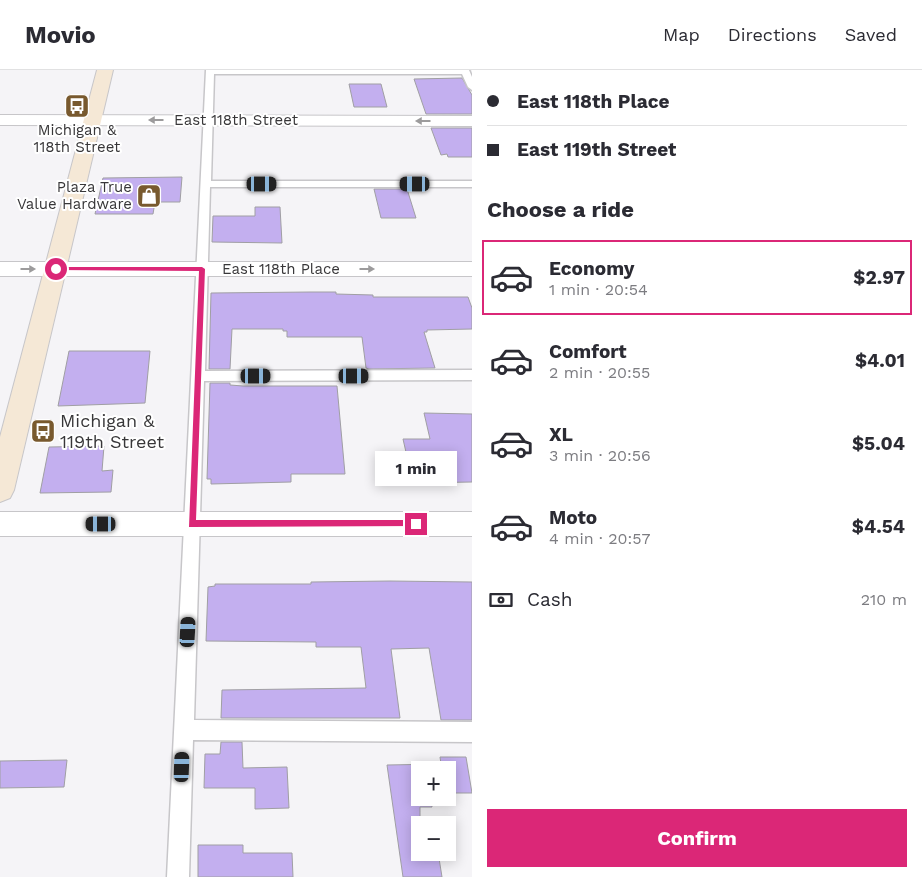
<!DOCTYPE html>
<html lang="en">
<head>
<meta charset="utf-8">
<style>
	:root { --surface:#fff; --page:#f2f2f3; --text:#2b2b33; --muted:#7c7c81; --line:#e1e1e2; --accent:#db2777 }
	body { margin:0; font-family:"Work Sans",sans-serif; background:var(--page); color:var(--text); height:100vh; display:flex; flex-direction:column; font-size:19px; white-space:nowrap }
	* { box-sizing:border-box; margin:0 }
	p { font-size:16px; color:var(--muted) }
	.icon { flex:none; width:28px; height:28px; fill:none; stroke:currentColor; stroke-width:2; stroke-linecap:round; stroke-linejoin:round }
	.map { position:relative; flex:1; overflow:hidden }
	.drawer { display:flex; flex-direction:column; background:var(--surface); width:450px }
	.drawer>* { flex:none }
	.top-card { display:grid; align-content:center; height:110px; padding:0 15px; background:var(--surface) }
	.fabs { position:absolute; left:411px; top:691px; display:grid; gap:10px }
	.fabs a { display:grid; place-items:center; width:45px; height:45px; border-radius:0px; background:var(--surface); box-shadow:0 2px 12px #0003; font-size:25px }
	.end { position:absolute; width:22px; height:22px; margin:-11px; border:6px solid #db2777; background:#fff; box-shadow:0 0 0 2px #fff }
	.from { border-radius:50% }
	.bubble { position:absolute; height:35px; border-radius:0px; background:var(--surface); box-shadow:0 2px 12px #0003; font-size:16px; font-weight:700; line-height:35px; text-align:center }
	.car { position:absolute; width:15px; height:30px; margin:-15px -8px; border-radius:6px; box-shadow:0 0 4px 1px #0007; background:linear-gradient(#222 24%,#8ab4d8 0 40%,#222 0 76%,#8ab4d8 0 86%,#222 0) }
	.top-card b { display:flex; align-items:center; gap:18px; height:48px; font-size:19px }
	.top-card b+b { border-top:1px solid var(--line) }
	.top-card i { width:12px; height:12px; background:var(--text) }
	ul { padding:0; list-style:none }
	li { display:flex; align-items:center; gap:15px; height:75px; margin:0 10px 8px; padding:0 5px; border:2px solid transparent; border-radius:0px }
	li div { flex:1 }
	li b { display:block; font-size:19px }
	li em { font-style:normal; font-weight:700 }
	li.on { border-color:var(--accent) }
	li>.icon { width:45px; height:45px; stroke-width:1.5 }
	h2 { padding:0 15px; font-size:22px; line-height:60px }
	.pay { display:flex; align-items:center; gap:12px; height:55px; padding:0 15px; font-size:19px }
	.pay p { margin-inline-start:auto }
	.cta { display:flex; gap:10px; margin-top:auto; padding:10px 15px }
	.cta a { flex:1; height:58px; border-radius:0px; background:var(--accent); color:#fff; font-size:20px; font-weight:700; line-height:58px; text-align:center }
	header { display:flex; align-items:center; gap:30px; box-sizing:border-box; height:70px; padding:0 25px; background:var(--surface); border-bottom:1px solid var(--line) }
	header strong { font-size:24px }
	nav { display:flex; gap:28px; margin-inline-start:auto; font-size:18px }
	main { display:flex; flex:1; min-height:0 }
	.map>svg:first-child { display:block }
</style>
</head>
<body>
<header>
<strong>Movio</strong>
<nav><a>Map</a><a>Directions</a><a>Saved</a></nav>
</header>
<main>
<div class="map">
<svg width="472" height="807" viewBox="0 0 472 807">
	<rect width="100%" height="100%" fill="#f5f4f7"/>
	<!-- building -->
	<g fill="#c3afef" stroke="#a09fa3">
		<polygon points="462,8 472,25 472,44 426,44 414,9"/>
		<polygon points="349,14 381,14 387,37 354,37"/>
		<polygon points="431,58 472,58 472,87 448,87 447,84 441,85"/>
		<polygon points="182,107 180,132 155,132 153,144 95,144 103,108"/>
		<polygon points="374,119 407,119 416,148 381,148"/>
		<polygon points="255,137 280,137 282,173 212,172 213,146 255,146"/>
		<polygon points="310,222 336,222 336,224 373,225 373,227 468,227 472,238 472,259 427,260 427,262 424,262 435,298 369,299 366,298 362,267 287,267 287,261 283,261 283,259 232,259 230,299 209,299 211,223"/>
		<polygon points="69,281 150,281 145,333 58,336"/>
		<polygon points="210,313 230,313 230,315 243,316 337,316 345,404 291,404 291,412 211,414 211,409 207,409"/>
		<polygon points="424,343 472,344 472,412 413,413 403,369 430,369"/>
		<polygon points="104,376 102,401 113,400 111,422 40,423 49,377"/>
		<polygon points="390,511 472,512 472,650 441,650 429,578 391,579 400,648 221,648 222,620 366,618 361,577 316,577 316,572 206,571 208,517 215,516 215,514 311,514 311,512"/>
		<polygon points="221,672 242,672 243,698 287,697 289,738 255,739 255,718 204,718 205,684 220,684"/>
		<polygon points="440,687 466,687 472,723 448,723 448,700 420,700 420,728 431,728 432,737 420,737 420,782 438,782 442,807 403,807 387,695 441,694"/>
		<polygon points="67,690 64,717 0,718 0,691"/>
		<polygon points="198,775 243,775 243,783 292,783 293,807 198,807"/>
	</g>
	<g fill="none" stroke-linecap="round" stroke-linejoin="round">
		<defs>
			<polygon id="service" points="206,0 469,0 472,7 472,20 468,17 462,4 214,4 211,111 472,111 472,117 210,117 205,301 472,300 472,310 204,311 194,650 472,652 472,672 193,670 189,807 167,807"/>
			<g id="minor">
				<polygon points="0,45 472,46 472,56 0,55"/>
				<rect x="0" y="192" width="472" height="14"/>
				<rect x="0" y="442" width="472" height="24"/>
			</g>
			<polygon id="secondary" points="97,0 113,0 14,420 10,428 0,432 0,367"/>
		</defs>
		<!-- service casing -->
		<use href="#service" stroke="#c7c6c9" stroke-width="3"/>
		<!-- minor casing -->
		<use href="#minor" stroke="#c7c6c9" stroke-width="2"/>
		<!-- secondary casing -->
		<use href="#secondary" stroke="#c7c6c9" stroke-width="2"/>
		<!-- service -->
		<use href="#service" fill="#fff" fill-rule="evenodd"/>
		<!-- minor -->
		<use href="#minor" fill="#fff" fill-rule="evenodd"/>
		<!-- secondary -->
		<use href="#secondary" fill="#f5e8d6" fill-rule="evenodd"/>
	</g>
	<!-- one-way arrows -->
	<defs><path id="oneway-solid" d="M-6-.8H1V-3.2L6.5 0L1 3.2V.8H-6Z" transform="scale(1.25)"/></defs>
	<g fill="#9c9b9c">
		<use href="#oneway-solid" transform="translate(156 50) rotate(-180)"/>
		<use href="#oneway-solid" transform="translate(423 51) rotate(-180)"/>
		<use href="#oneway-solid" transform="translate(28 199)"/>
		<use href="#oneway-solid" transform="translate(367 199)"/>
	</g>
	<!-- route -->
	<polygon fill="#db2777" points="56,197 202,197 205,199 196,450 416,450 420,454 419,456 189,457 199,201 54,200 54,198"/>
	<!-- icons -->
	<defs>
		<symbol id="bus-square" viewBox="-11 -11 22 22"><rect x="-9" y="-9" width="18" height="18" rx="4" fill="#78592e" stroke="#fff"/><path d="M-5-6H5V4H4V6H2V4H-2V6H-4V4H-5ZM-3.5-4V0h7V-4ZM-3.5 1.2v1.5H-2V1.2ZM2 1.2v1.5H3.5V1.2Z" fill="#fff"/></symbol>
		<symbol id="shop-square" viewBox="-11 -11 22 22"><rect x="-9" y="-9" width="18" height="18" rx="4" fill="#78592e" stroke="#fff"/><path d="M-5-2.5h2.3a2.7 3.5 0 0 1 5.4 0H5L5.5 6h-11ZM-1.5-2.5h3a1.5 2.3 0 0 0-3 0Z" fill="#fff"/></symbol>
	</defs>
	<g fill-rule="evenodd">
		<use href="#bus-square" x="63" y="22" width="28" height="28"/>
		<use href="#shop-square" x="135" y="112" width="28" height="28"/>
		<use href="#bus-square" x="29" y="347" width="28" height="28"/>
	</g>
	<g text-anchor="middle" stroke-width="4" stroke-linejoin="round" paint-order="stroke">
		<!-- far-street labels -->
		<g font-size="15" fill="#383739" stroke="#fff">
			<text x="236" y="55">East 118th Street</text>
			<text x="281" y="204">East 118th Place</text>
		</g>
		<!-- far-poi labels -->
		<g font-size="15" fill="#383739" stroke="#fff">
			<text x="77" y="65">Michigan &amp;<tspan x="77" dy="17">118th Street</tspan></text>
			<text x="132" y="122" text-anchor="end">Plaza True<tspan x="132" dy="17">Value Hardware</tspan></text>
		</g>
		<!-- poi labels -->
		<g font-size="18" fill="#383739" stroke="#fff" text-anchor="start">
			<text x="60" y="357">Michigan &amp;<tspan x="60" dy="21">119th Street</tspan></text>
		</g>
	</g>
</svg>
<div class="fabs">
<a>+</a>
<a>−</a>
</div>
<i class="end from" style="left:56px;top:199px"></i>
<i class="end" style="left:416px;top:454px"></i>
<div class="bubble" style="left:375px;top:381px;width:82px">1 min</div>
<i class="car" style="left:262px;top:114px;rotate:90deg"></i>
<i class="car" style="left:415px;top:114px;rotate:270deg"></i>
<i class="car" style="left:256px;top:306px;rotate:90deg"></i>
<i class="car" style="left:354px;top:306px;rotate:90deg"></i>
<i class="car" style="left:101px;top:454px;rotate:270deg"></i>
<i class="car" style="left:188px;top:562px;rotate:3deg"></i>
<i class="car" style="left:182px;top:697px;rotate:2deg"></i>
</div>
<section class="drawer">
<div class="top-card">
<b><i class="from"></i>East 118th Place</b>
<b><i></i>East 119th Street</b>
</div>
<h2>Choose a ride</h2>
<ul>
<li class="on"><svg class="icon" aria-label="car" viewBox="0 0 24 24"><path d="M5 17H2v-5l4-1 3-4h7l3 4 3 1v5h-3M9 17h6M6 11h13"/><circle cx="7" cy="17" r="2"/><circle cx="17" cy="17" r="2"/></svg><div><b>Economy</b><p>1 min · 20:54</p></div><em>$2.97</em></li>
<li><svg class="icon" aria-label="car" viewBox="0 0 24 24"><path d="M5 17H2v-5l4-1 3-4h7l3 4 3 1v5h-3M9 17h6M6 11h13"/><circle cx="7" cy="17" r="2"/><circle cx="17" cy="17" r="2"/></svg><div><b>Comfort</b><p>2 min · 20:55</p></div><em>$4.01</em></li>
<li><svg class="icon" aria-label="car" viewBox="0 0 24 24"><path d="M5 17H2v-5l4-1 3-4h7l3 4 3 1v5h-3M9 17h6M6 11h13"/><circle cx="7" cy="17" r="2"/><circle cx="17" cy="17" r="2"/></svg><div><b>XL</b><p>3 min · 20:56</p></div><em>$5.04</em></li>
<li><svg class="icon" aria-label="car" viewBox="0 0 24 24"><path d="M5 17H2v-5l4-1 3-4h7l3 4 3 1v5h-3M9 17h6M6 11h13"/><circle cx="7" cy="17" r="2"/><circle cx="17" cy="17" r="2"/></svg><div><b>Moto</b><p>4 min · 20:57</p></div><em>$4.54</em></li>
</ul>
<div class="pay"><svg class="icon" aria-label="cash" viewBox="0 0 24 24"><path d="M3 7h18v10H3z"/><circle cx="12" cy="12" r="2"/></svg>Cash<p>210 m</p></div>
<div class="cta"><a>Confirm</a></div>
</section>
</main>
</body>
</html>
